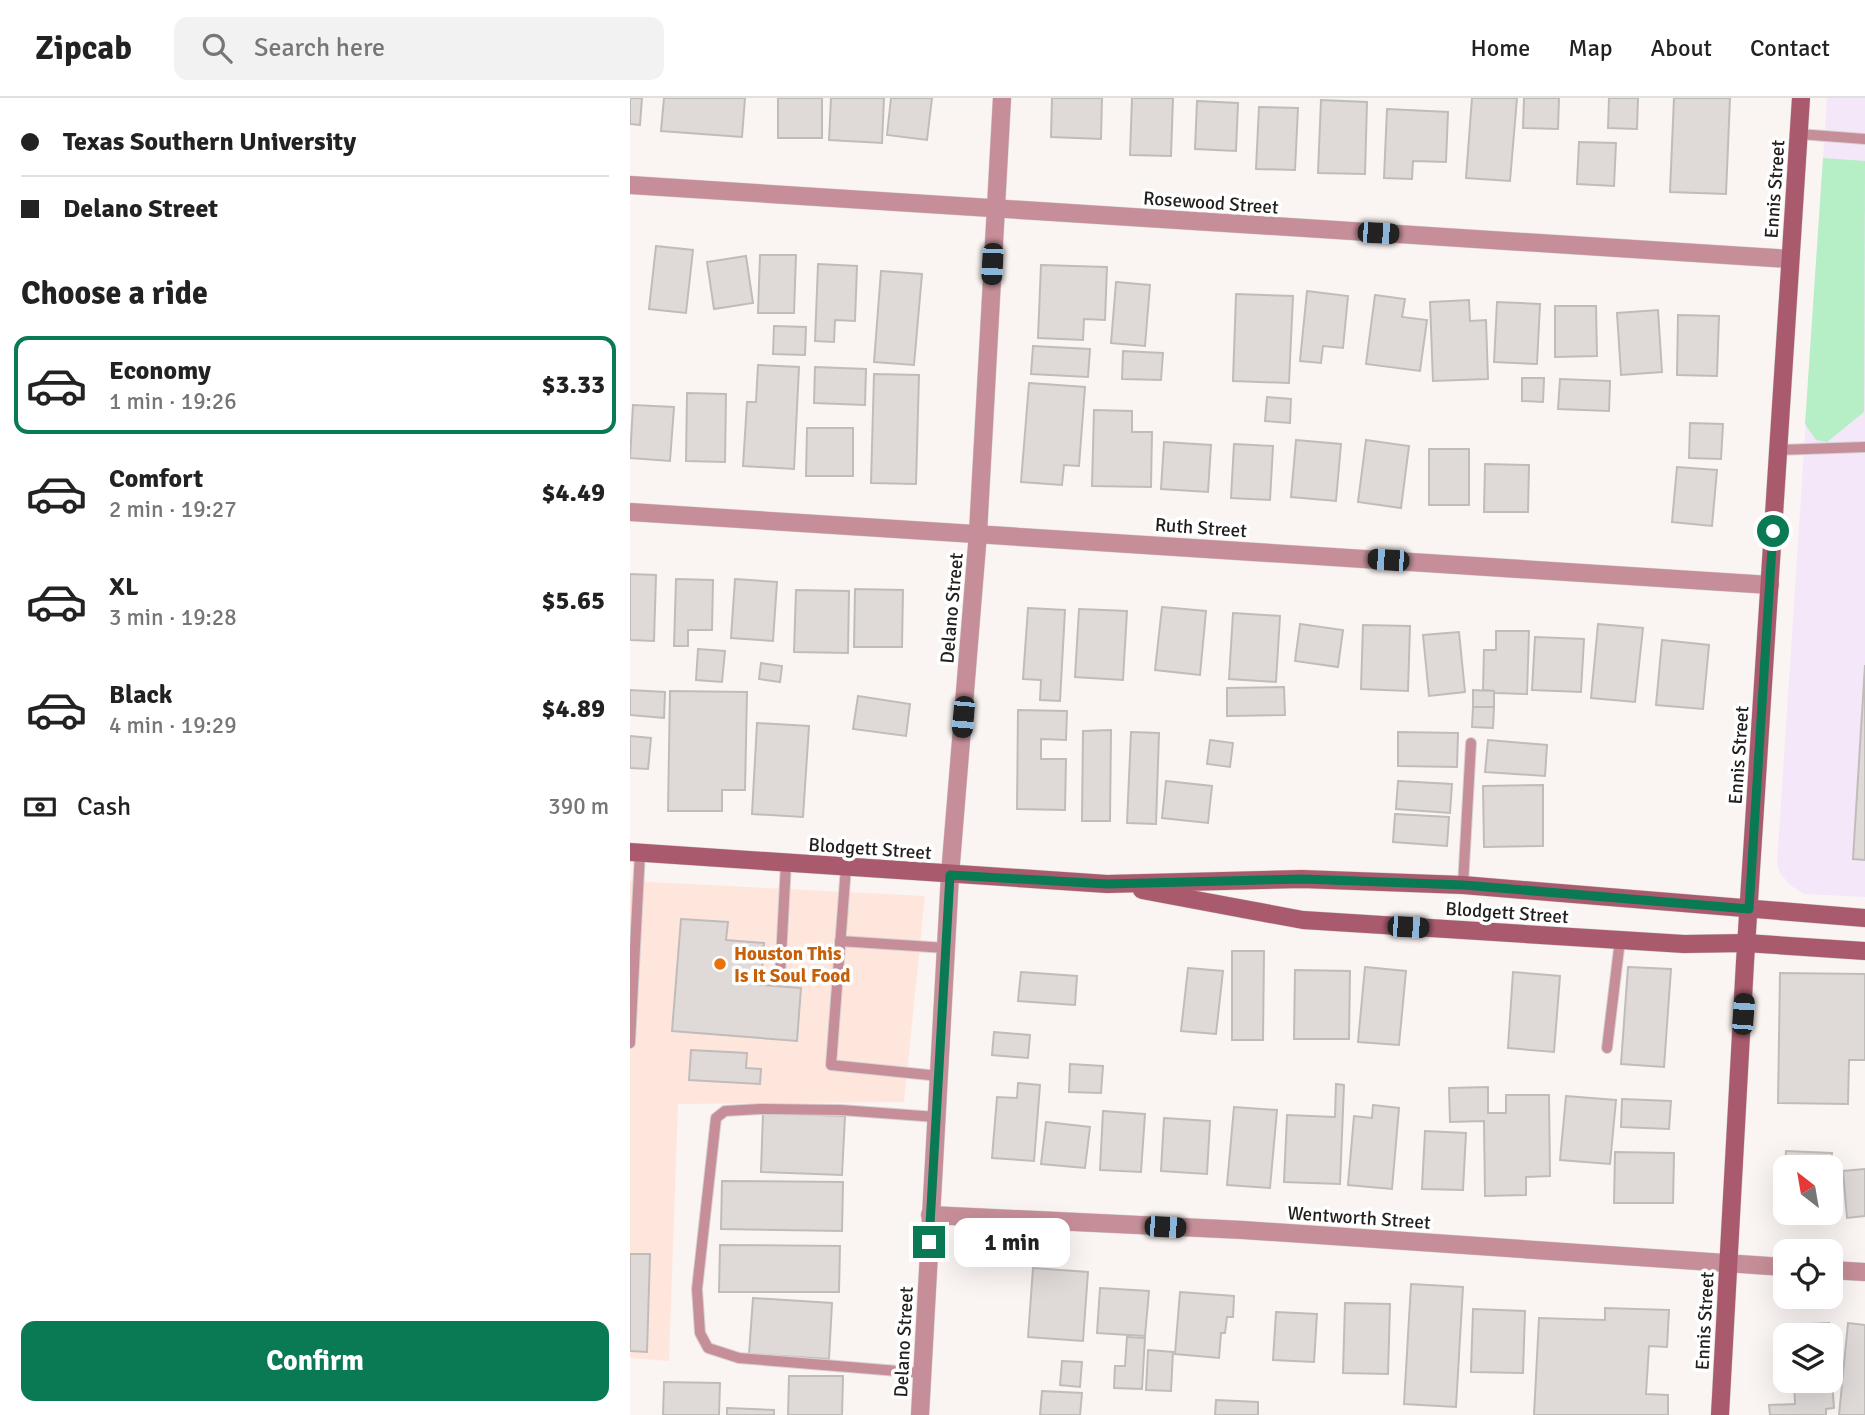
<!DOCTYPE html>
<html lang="en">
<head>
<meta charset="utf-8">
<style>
	:root { --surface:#fff; --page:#f2f2f2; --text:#222; --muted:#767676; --line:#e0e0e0; --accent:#0a7a55 }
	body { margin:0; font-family:Signika,sans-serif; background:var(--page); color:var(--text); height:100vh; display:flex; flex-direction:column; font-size:26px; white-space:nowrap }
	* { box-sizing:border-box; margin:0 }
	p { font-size:23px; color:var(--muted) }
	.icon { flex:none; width:38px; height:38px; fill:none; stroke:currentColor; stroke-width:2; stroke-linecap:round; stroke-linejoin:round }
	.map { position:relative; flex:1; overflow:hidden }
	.drawer { display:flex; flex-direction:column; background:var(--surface); width:630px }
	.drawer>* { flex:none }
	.banner { display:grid; align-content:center; height:154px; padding:0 21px; background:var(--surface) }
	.needle { width:46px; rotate:329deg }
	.fabs { position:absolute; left:1143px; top:1057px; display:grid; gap:14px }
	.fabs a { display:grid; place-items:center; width:70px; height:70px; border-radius:14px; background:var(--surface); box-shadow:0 7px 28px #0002; font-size:35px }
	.end { position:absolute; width:32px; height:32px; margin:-16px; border:9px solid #0a7a55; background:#fff; box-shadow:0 0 0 4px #fff }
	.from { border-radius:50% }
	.bubble { position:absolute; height:49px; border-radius:14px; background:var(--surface); box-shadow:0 7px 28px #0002; font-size:23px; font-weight:700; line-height:49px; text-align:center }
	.car { position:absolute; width:21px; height:42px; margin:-21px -10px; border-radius:9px; box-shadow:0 0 5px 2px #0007; background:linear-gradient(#222 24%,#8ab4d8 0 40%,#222 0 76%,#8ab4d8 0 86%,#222 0) }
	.banner b { display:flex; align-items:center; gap:24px; height:66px; font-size:26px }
	.banner b+b { border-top:2px solid var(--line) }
	.banner i { width:18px; height:18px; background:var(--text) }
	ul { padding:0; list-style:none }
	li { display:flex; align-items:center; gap:21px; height:98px; margin:0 14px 10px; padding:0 7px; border:4px solid transparent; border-radius:14px }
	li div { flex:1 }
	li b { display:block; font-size:26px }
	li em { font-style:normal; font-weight:700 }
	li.active { border-color:var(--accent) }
	li>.icon { width:63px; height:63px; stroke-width:1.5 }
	h2 { padding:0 21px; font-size:32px; line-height:84px }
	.pay { display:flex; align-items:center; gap:18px; height:77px; padding:0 21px; font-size:26px }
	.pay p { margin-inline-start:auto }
	.action { display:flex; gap:14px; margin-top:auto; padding:14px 21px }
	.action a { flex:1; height:80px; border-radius:14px; background:var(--accent); color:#fff; font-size:28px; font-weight:700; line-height:80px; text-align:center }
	header { display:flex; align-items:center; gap:42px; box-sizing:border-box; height:98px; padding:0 35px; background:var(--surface); border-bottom:2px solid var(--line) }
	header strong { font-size:33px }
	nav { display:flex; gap:38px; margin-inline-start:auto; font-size:24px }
	.search { width:490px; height:63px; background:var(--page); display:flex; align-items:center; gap:18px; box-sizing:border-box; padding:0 24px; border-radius:14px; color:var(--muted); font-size:26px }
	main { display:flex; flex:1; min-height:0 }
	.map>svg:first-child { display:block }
</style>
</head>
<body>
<header>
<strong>Zipcab</strong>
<div class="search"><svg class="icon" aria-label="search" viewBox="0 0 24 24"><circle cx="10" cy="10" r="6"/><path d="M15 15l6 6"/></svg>Search here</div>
<nav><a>Home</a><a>Map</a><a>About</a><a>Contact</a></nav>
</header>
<main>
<section class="drawer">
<div class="banner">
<b><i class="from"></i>Texas Southern University</b>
<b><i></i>Delano Street</b>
</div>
<h2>Choose a ride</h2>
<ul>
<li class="active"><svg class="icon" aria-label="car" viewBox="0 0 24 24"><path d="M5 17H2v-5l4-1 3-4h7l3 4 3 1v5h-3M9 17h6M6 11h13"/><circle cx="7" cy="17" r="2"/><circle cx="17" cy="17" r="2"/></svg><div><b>Economy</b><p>1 min · 19:26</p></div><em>$3.33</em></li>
<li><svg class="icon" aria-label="car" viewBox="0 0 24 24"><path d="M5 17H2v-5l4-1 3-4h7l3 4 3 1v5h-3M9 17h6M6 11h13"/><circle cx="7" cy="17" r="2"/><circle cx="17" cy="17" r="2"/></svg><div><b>Comfort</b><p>2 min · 19:27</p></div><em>$4.49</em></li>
<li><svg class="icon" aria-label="car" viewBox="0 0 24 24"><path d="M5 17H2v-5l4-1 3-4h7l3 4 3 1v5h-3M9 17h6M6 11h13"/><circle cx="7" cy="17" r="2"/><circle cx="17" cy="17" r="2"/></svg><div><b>XL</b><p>3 min · 19:28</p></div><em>$5.65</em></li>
<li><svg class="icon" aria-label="car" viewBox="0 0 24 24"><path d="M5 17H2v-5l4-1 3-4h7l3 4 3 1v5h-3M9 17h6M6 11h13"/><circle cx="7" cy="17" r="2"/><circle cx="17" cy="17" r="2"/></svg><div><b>Black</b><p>4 min · 19:29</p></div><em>$4.89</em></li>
</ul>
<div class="pay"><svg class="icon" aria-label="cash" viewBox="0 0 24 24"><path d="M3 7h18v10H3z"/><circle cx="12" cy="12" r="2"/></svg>Cash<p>390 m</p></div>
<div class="action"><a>Confirm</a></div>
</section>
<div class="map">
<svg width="1235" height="1317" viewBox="0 0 1235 1317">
	<rect width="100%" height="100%" fill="#faf5f3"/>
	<!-- commercial -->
	<polygon fill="#ffe6dd" points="0,783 295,798 274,1004 48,1006 39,1263 0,1260"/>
	<!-- education -->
	<polygon fill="#f4e7fa" points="1197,0 1235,0 1235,799 1174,796 1160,787 1150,775 1147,766"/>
	<!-- green -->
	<polygon fill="#b6eec6" points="1193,60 1235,63 1234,314 1197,344 1186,342 1175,326"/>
	<!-- building -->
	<g fill="#dfdad8" stroke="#c0bcba" stroke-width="2">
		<polygon points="0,0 12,0 10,27 0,26"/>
		<polygon points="34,0 115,0 112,39 31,33"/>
		<rect x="148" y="0" width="44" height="40"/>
		<polygon points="201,0 254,0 252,45 199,42"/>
		<polygon points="261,0 302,0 297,42 257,37"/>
		<polygon points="422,0 472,0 471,41 421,39"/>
		<polygon points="502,0 543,0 541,58 500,57"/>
		<polygon points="842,0 887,0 880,83 836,80"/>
		<polygon points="894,0 929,0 928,31 893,30"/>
		<polygon points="979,0 1008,0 1007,31 978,30"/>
		<polygon points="1044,0 1100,0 1096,96 1040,94"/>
		<polygon points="691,2 737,4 735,76 688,75"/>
		<polygon points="567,3 608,5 606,53 565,51"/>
		<polygon points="629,9 668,10 665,72 626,71"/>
		<polygon points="757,11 818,14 816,64 783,63 782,81 754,80"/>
		<polygon points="949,44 986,45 984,88 947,86"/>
		<polygon points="26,148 63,152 56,215 19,211"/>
		<polygon points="130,157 166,157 164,215 128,215"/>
		<polygon points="116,158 123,205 84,211 77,164"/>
		<polygon points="188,166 227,168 225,223 205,222 204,244 185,243"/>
		<polygon points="411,167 477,169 475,222 454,221 453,242 408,240"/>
		<polygon points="251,173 292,176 284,267 244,264"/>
		<polygon points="486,184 520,187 515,248 481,245"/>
		<polygon points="677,193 718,198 713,250 693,248 691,265 670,263"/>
		<polygon points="606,196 663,198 659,285 603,283"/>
		<polygon points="745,197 775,201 772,219 797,222 790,273 736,266"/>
		<polygon points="839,202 840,223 856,222 858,281 803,283 800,204"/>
		<polygon points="867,204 910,206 907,266 864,264"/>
		<polygon points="925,208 966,208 967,258 925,259"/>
		<polygon points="1028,212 1032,274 991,277 987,215"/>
		<polygon points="1048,217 1089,218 1087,278 1047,277"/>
		<polygon points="144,228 176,229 175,257 143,256"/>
		<polygon points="403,248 460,251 458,279 401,276"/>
		<polygon points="493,253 533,255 531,282 492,281"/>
		<polygon points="128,267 169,269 164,371 113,368 117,304 126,304"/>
		<polygon points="185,269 236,271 235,307 184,305"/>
		<polygon points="244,276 289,277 286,386 241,385"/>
		<polygon points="892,280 914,280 913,304 892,303"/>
		<polygon points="930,281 980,283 979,313 928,311"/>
		<polygon points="399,285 455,289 449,368 434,367 432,387 391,384"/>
		<polygon points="57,295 96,296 95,364 56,363"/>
		<polygon points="637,299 661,301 660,325 635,323"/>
		<polygon points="3,307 44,309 40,363 0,360"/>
		<polygon points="464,312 502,313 502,334 522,334 521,389 462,388"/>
		<polygon points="1060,325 1093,326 1091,361 1059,360"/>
		<polygon points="177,330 223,330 223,378 176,378"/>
		<polygon points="666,342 711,346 706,403 661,399"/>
		<polygon points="736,342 779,348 771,410 728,404"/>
		<polygon points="534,344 581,347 578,394 531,391"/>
		<polygon points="604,346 643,348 640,402 601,400"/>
		<rect x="799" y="351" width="40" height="56"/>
		<polygon points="855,366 899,367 898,414 854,414"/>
		<polygon points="1047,369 1087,372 1082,428 1042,424"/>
		<polygon points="0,476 26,477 24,543 0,542"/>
		<polygon points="46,481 83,482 82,532 58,532 58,548 44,548"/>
		<polygon points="105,481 147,484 143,543 101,540"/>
		<polygon points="225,491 273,492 272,549 224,549"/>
		<polygon points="166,492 219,493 218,555 164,554"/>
		<polygon points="532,509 576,513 570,577 525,572"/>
		<polygon points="398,510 435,512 430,603 410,602 411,582 393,581"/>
		<polygon points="449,511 497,513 493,582 445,579"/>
		<polygon points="603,515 650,518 646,584 599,581"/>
		<polygon points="670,526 713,532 708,569 665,563"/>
		<polygon points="968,526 1013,530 1005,604 961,600"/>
		<polygon points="733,527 780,528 778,593 731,591"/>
		<polygon points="866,533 899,533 897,596 864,595 864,593 853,592 854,552 866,552"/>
		<polygon points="829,534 835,594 799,598 793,537"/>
		<polygon points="905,539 954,541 951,594 902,592"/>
		<polygon points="1032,542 1079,547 1073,611 1026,607"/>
		<polygon points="68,551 95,553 92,584 66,582"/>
		<polygon points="131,565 152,568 150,584 129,581"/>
		<polygon points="1235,567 1235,762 1223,761"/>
		<polygon points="654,589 655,617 597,618 597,590"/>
		<polygon points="0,592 35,594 34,620 0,617"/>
		<polygon points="843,592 864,593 864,609 843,609"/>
		<polygon points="40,593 117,594 115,692 92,692 92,713 38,713"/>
		<polygon points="228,598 280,606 276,638 223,631"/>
		<polygon points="843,609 864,609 863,630 842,629"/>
		<polygon points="388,612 437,613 436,642 411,641 411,661 436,661 435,712 387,711"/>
		<polygon points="127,625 179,628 173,719 122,716"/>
		<polygon points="481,632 480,723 452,723 453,633"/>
		<polygon points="501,634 529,635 526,726 497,725"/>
		<polygon points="768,634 828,635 827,669 768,668"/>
		<polygon points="0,638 21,640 18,671 0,670"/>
		<polygon points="580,642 603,645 600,669 577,666"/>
		<polygon points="858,642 917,647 915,678 855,674"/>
		<polygon points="536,683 582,688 578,725 532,720"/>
		<polygon points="768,683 822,686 820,715 766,711"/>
		<polygon points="913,687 913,748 854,749 853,688"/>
		<polygon points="765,716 819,719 817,748 763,744"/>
		<polygon points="51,821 98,824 96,842 134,845 131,887 171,890 167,943 42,933"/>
		<polygon points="602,853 634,853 633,942 602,942"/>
		<polygon points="735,869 776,873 769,947 728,944"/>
		<polygon points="998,869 1041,871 1034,969 991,966"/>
		<polygon points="558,870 593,873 586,936 551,933"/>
		<polygon points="665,872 720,873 719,941 664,941"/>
		<polygon points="391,874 447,878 445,907 388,903"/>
		<polygon points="883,874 930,878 924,954 878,950"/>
		<polygon points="1150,875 1235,876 1235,962 1219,962 1218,1006 1148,1005"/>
		<polygon points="364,934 400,937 398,960 362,957"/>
		<polygon points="61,952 117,955 116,970 131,971 130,986 59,982"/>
		<polygon points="440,966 473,968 471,995 439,994"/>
		<polygon points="388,985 410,987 404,1063 362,1060 367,999 387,1000"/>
		<polygon points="706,986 714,987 710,1086 654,1084 657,1017 705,1019"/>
		<polygon points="858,989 858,1015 876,1015 876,997 919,997 920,1078 896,1079 896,1097 855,1098 854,1023 820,1024 819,990"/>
		<polygon points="936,998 986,1002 980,1066 930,1062"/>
		<polygon points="992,1001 1041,1003 1039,1031 991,1029"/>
		<polygon points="743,1007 769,1010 762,1091 718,1087 724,1018 742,1020"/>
		<polygon points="604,1009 647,1012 640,1090 597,1087"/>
		<polygon points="473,1013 515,1016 511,1074 470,1072"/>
		<polygon points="133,1015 215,1018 212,1077 131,1074"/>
		<polygon points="534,1020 580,1023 577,1076 531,1073"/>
		<polygon points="416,1024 460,1029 455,1070 411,1066"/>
		<polygon points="795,1033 836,1035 833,1092 792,1091"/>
		<polygon points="1156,1053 1202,1055 1200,1088 1200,1069 1155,1069 1155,1115 1199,1115 1199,1117 1152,1115"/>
		<polygon points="985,1054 1044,1055 1043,1105 984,1105"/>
		<polygon points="1235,1071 1235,1118 1217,1120 1213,1073"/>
		<polygon points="92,1083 213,1084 212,1133 91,1131"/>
		<polygon points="90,1147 210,1148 209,1194 89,1194"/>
		<polygon points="0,1156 20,1156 17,1254 0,1253"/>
		<polygon points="403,1170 458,1174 453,1243 398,1239"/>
		<polygon points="781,1186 833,1189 826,1309 774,1306"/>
		<polygon points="470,1190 519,1193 515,1238 467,1235"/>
		<polygon points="550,1194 604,1198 603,1219 597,1219 595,1235 591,1235 589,1260 545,1256"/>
		<polygon points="123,1200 202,1205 199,1261 119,1256"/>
		<polygon points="715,1205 760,1206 758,1276 713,1275"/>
		<polygon points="975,1210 1039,1212 1037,1249 1019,1248 1016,1296 1038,1297 1038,1317 904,1317 909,1220 975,1222"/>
		<polygon points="843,1211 895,1213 893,1275 841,1274"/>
		<polygon points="646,1214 687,1216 684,1264 643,1262"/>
		<polygon points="1199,1225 1199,1237 1161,1237 1160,1227"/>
		<polygon points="1218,1225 1235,1227 1235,1317 1209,1317"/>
		<polygon points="497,1239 515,1240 512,1291 484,1290 485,1268 495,1268"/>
		<polygon points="518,1252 543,1254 541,1293 516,1292"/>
		<polygon points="1200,1255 1204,1310 1196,1311 1196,1317 1140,1317 1139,1307 1165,1306 1164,1283 1200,1283"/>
		<polygon points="432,1263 452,1264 450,1289 430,1287"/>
		<polygon points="159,1278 213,1278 212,1317 158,1317"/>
		<polygon points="34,1284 90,1285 89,1317 33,1317"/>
		<polygon points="412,1293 452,1295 450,1317 410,1317"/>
		<polygon points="586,1302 628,1304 628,1317 585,1317"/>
		<polygon points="97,1310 144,1312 144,1317 97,1317"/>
	</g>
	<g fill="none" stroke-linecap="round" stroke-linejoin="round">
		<defs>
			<g id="lane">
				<polyline points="1169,36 1235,41"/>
				<polyline points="1148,352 1235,349"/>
				<polyline points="216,769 201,967 309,978"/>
				<polyline points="833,787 841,645"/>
				<polyline points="210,843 316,850"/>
				<polyline points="150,879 156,765"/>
				<polyline points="0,945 10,755"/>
				<polyline points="977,950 990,842"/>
				<polyline points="292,1275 109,1260 78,1250 70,1235 67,1191 86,1020 95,1013 130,1011 211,1012 306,1019"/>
			</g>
			<g id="street">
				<polyline points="0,87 1160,161"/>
				<polyline points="0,414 1140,487"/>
				<polyline points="300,1117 613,1132 1155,1169"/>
				<polyline points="1200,1172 1235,1174"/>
				<polyline points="290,1317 320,777 348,435 372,0"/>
			</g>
			<g id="secondary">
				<polyline points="0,754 477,786 672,781 833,787 1235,820"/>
				<polyline points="512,792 673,822 1054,846 1116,845 1235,853"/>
				<polyline points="1090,1317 1115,864 1171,0"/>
			</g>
		</defs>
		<!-- lane casing -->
		<use href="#lane" stroke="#d7d3d1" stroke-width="12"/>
		<!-- street casing -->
		<use href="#street" stroke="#d7d3d1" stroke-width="19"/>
		<!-- secondary casing -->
		<use href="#secondary" stroke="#d7d3d1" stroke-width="19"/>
		<!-- lane -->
		<use href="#lane" stroke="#c68e99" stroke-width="10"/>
		<!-- street -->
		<use href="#street" stroke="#c68e99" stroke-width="18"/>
		<!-- secondary -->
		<use href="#secondary" stroke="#a95b6d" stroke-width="18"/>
	</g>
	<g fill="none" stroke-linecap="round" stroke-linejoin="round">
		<!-- route -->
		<polyline stroke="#0a7a55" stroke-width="9" points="299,1144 320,777 477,786 672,781 833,787 1119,811 1143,433"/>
	</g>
	<!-- markers -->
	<circle fill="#e8710a" stroke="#fff" stroke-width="2.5" cx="90" cy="866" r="7"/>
	<g text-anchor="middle" stroke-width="7" stroke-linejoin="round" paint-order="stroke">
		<!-- street labels -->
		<g font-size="19" fill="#21201f" stroke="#fff">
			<text transform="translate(1144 91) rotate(-86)" y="7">Ennis Street</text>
			<text transform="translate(581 104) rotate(4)" y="7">Rosewood Street</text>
			<text transform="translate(571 429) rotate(4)" y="7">Ruth Street</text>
			<text transform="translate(321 510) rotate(-85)" y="7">Delano Street</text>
			<text transform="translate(1108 657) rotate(-86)" y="7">Ennis Street</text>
			<text transform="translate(240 750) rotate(4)" y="7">Blodgett Street</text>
			<text transform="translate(877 814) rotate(4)" y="7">Blodgett Street</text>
			<text transform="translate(729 1119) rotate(4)" y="7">Wentworth Street</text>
			<text transform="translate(1074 1223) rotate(-87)" y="7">Ennis Street</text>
			<text transform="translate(273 1244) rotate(-87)" y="7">Delano Street</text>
		</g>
		<!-- food labels -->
		<g font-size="19" font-weight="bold" fill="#c56008" stroke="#fff" text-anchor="start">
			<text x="104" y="862">Houston This<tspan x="104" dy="22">Is It Soul Food</tspan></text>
		</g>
	</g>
</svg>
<div class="fabs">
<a><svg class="needle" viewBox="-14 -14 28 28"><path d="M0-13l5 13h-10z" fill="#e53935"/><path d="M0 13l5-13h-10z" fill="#767676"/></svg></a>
<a><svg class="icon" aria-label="locate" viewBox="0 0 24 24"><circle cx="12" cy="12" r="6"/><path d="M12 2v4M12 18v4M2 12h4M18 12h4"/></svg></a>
<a><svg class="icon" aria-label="layers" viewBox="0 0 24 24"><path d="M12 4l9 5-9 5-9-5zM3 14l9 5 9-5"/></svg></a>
</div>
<i class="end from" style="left:1143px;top:433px"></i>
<i class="end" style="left:299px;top:1144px"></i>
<div class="bubble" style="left:324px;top:1120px;width:116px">1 min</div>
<i class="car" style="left:748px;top:135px;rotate:93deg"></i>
<i class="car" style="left:362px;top:166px;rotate:183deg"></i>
<i class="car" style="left:758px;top:462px;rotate:274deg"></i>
<i class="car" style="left:333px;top:619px;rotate:185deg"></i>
<i class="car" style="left:778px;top:829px;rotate:93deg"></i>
<i class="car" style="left:1113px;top:916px;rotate:4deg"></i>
<i class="car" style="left:535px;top:1129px;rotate:93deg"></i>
</div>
</main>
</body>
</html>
